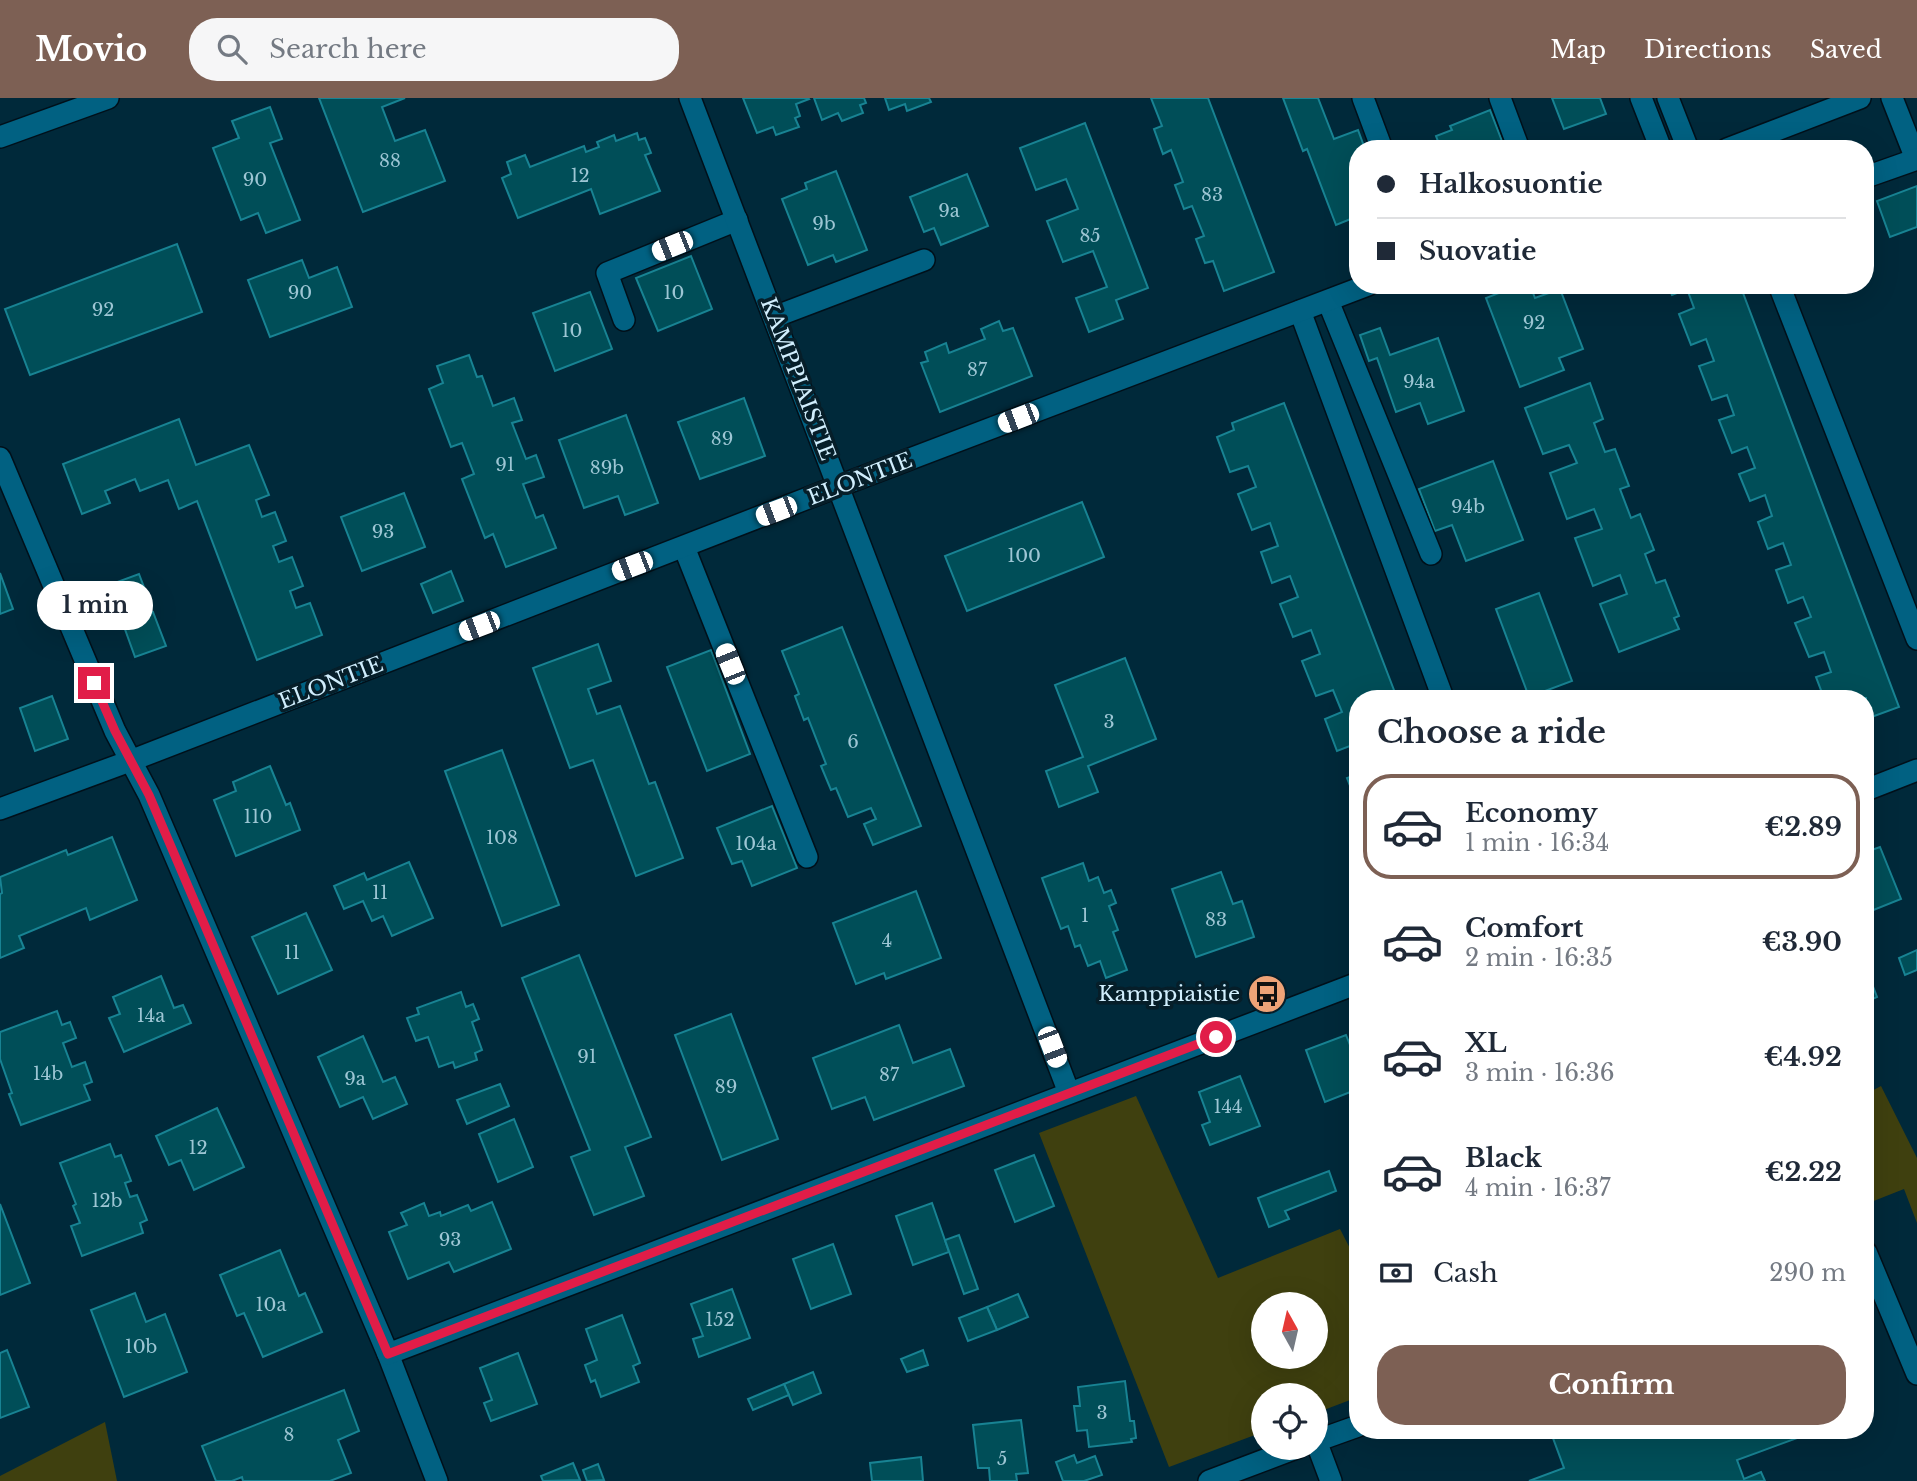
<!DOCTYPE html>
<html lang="en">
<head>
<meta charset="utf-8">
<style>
	:root { --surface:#fff; --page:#f6f6f7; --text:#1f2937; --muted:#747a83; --line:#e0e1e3; --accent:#7d6054 }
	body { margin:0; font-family:"Libre Baskerville",serif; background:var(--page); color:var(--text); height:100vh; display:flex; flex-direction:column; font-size:26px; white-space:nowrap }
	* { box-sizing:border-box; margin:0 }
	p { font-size:23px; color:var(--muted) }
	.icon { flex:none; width:38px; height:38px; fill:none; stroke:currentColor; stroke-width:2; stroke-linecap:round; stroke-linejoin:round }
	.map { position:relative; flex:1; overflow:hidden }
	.drawer { position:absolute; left:1349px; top:592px; width:525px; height:749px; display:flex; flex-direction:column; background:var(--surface); border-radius:28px; box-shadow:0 7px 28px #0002 }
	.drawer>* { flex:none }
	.top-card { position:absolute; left:1349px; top:42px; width:525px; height:154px; border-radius:28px; box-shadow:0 7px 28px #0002; display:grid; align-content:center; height:154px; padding:0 28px; background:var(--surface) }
	.needle { width:46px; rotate:352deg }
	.controls { position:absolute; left:1251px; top:1194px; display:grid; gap:14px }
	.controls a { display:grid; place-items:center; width:77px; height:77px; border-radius:50%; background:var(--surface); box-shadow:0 7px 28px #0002; font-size:35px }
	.end { position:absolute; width:32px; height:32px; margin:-16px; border:9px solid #e11d48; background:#fff; box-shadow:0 0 0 4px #fff }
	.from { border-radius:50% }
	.bubble { position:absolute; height:49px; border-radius:24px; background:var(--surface); box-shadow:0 7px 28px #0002; font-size:23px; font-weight:800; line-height:49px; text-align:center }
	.car { position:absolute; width:21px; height:42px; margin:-21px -10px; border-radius:9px; box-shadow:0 0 5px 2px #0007; background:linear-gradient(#fff 24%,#345 0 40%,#fff 0 76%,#345 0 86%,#fff 0) }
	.top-card b { display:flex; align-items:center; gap:24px; height:66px; font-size:26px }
	.top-card b+b { border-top:2px solid var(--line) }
	.top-card i { width:18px; height:18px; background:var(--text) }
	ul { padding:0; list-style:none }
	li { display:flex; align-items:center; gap:21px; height:105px; margin:0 14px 10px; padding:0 14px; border:4px solid transparent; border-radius:28px }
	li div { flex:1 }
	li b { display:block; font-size:26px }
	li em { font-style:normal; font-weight:800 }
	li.current { border-color:var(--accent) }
	li>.icon { width:63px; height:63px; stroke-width:1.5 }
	h2 { padding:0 28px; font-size:32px; line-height:84px }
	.pay { display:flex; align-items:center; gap:18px; height:77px; padding:0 28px; font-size:26px }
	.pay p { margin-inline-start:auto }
	.cta { display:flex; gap:14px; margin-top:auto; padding:14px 28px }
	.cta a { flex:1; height:80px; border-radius:28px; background:var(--accent); color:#fff; font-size:28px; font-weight:800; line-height:80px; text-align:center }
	header { display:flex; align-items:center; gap:42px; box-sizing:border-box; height:98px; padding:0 35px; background:var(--accent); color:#fff }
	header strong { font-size:33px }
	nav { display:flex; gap:38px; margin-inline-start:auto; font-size:24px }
	.search { width:490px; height:63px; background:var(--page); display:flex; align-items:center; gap:18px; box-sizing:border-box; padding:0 24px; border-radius:28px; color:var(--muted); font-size:26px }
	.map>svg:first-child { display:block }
</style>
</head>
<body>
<header>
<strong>Movio</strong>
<div class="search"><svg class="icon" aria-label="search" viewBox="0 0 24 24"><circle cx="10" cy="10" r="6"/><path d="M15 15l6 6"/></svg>Search here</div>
<nav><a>Map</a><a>Directions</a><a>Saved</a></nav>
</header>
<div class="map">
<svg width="1917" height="1383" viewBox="0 0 1917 1383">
	<rect width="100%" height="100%" fill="#00293a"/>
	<!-- green -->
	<g fill="#3f400f" fill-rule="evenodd">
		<polygon points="1881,988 1917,1060 1917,1125 1904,1091 1866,1106 1866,996"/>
		<path d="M1136,998L1218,1180L1340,1131L1358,1166V1299L1316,1315V1297H1264L1263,1334L1169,1369L1039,1035ZM1264,1206H1316V1258H1264Z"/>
		<polygon points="105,1324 117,1383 0,1383 0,1378"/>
	</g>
	<!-- building -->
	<g fill="#004e58" stroke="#188393" stroke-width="2">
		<polygon points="319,0 405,0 382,9 395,43 425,32 445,83 363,114"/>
		<polygon points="743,0 808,0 809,1 796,6 800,18 795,20 799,29 776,37 773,29 757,35"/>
		<polygon points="814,0 864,0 866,5 860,7 863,15 842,23 838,15 822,22"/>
		<polygon points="885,0 929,0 931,4 907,13 905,6 889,12"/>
		<polygon points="1151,0 1208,0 1274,174 1224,193 1213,163 1205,165 1196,141 1204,138 1192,108 1184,111 1175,87 1183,84 1171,52 1163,56 1154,31 1162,28"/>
		<polygon points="1283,0 1318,0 1334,41 1358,32 1365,51 1358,51 1358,118 1336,127 1307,51 1303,53"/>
		<polygon points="1552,0 1600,0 1606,16 1564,31"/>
		<polygon points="270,9 282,41 270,45 300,122 266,135 258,115 241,122 213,50 239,40 232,23"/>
		<polygon points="1490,12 1505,51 1441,51 1436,38 1452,32 1450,28"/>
		<polygon points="1085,25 1148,190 1116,202 1123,221 1089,234 1076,200 1107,189 1093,153 1063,164 1047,123 1078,111 1066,81 1036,92 1020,50"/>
		<polygon points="637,35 639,42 645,40 651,55 645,57 660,93 600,116 591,91 518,120 502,80 511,76 507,64 525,57 530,69 584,48 586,54 599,49 597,44 614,37 616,43"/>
		<polygon points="836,73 867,152 836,164 833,157 808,167 782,101 807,91 805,85"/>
		<polygon points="967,76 988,128 941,147 934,130 924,134 910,99"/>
		<polygon points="1917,88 1917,129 1890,139 1877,103"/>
		<polygon points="177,146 202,214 30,277 5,211"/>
		<polygon points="691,158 712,211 658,233 636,180"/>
		<polygon points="302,162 309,180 337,169 352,209 270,239 248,182"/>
		<polygon points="1519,187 1530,187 1535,200 1560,191 1583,251 1559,260 1564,272 1520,289 1486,200"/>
		<polygon points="1668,187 1740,187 1899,609 1866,621 1866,600 1824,600 1816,579 1831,574 1824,554 1809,559 1795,525 1811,519 1803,499 1788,505 1776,472 1791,467 1783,445 1768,451 1758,424 1772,418 1765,397 1750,403 1739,376 1755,370 1747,349 1732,355 1719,322 1734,317 1727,297 1712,302 1699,268 1714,263 1706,241 1691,247 1679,216 1694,210 1687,191 1672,197"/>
		<polygon points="590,194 612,251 555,273 533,215"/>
		<polygon points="999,223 1003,233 1013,230 1032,278 940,314 921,265 928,263 925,254 946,245 949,255 985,241 981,231"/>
		<polygon points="1380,230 1390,257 1438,240 1464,313 1428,326 1420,305 1396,314 1377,260 1369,263 1360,237"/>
		<polygon points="469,257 477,279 482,278 493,308 514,300 522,322 512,325 526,361 536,357 544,379 523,386 536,420 543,417 556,450 506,469 493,436 485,440 462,381 474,376 462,345 451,349 429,291 443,285 437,268"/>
		<polygon points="1590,285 1603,321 1594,325 1605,354 1615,351 1629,388 1620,391 1631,420 1640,416 1654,452 1645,456 1656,485 1665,482 1679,518 1674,520 1679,531 1619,554 1600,506 1627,496 1620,477 1593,488 1575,440 1602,431 1594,411 1567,421 1550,375 1577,365 1569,347 1543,356 1525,310"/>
		<polygon points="744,300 765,358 700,381 678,324"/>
		<polygon points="1284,305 1397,600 1358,600 1358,655 1355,646 1337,653 1325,621 1342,614 1333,592 1316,598 1302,563 1320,556 1311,532 1293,539 1280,506 1298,499 1290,478 1272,485 1261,454 1278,448 1270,425 1252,432 1238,396 1256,389 1248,368 1230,374 1217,339 1234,332 1232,325"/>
		<polygon points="626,317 658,405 625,417 618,398 584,410 559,342"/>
		<polygon points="179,321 196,367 249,347 269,397 256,402 262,419 275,414 286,443 273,448 279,464 292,459 303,488 290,493 296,510 310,505 322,537 257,562 197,403 179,411 168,382 140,393 135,381 105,393 110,405 82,416 63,366"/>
		<polygon points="1493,363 1523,442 1466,463 1452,427 1435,433 1419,391"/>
		<polygon points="404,395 425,449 362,473 341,419"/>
		<polygon points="1082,404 1104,459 967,513 945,458"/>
		<polygon points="451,473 463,503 433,515 421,486"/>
		<polygon points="0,475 13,511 0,516"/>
		<polygon points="139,476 150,505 147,506 150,515 153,514 166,548 135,559 109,487"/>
		<polygon points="1539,495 1572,583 1529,599 1496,511"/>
		<polygon points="842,529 921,728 873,747 864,726 876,721 871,710 848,719 836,690 831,692 821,668 826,666 808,620 804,622 795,598 799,596 782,553"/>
		<polygon points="598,546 611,583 588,591 597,616 620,608 649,686 655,684 683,760 636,778 593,662 570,670 533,570"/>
		<polygon points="711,552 750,656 707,673 667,569"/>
		<polygon points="1125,560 1156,641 1088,668 1098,694 1059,709 1046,673 1083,659 1055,587"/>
		<polygon points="52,598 68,641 35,653 20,610"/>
		<polygon points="502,652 559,807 502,828 445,673"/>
		<polygon points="270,668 286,707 290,705 300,732 236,758 214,702 236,693 233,684"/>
		<polygon points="1358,676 1358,708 1347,680"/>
		<polygon points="772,708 797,770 752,788 742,763 732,766 717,730"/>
		<polygon points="112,739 137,802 90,822 86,810 19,838 24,850 0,860 0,796 2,795 0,779 66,752 68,757"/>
		<polygon points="1880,749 1901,801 1866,815 1866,754"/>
		<polygon points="409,764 433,820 392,838 383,818 372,823 363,803 344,811 334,788 364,775 367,782"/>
		<polygon points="1083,765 1089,783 1098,779 1104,795 1111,792 1116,805 1109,808 1118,832 1113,834 1127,872 1106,880 1100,863 1088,868 1080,847 1075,849 1068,828 1061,831 1042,780"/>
		<polygon points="1221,774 1233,806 1242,803 1254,839 1196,859 1172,791"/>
		<polygon points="916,793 941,860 886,881 884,875 856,886 833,825"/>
		<polygon points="306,815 332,872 278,896 252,839"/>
		<polygon points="1917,852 1917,872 1905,877 1899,860"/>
		<polygon points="579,857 651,1039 625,1049 644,1098 594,1117 571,1059 590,1052 522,880"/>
		<polygon points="1866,870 1877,899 1866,904"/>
		<polygon points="161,878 174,910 183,907 191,925 124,954 109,920 120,916 113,899"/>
		<polygon points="461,894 466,909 473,906 479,921 472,924 482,952 475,955 477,962 455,970 453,964 439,969 428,939 416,943 407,920 419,916 417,910"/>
		<polygon points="57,913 62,927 70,924 76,940 63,945 72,969 85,964 92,984 84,987 90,1002 21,1027 9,996 12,995 0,961 0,934"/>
		<polygon points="731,916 778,1041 722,1062 675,937"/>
		<polygon points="899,927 913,965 950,951 964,988 874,1022 865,999 832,1011 813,960"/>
		<polygon points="1346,937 1358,967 1358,991 1325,1004 1306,952"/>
		<polygon points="363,938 383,984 395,979 407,1006 373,1021 363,999 340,1009 318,959"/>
		<polygon points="1240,978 1260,1028 1210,1047 1202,1027 1210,1024 1199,994"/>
		<polygon points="500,986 509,1008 467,1026 457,1002"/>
		<polygon points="217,1010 244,1069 194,1092 181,1062 169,1067 156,1038"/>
		<polygon points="514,1021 533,1069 498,1084 479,1036"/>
		<polygon points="110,1046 115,1059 121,1057 131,1083 125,1085 130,1099 137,1097 147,1122 140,1125 143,1135 82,1158 71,1128 80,1125 73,1108 76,1106 60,1065"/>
		<polygon points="1034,1057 1054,1108 1015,1124 995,1072"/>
		<polygon points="1329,1073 1336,1093 1285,1113 1289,1121 1269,1129 1258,1100"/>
		<polygon points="492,1104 511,1151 454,1174 449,1164 408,1181 389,1134 407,1127 401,1115 424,1105 429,1118 440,1114 441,1118 468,1107 471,1113"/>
		<polygon points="932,1105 949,1154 913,1167 896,1118"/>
		<polygon points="0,1106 30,1185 0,1197"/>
		<polygon points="959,1137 978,1191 964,1196 945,1142"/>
		<polygon points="833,1146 851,1196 811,1211 793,1161"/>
		<polygon points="280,1152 299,1198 305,1195 322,1234 263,1259 244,1215 237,1218 220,1177"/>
		<polygon points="732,1191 750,1240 699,1259 693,1241 703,1238 691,1206"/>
		<polygon points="135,1195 146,1224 165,1216 187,1274 124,1299 91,1212"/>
		<polygon points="1018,1196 1028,1219 997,1232 987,1209"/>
		<polygon points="987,1209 997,1232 968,1243 959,1220"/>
		<polygon points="622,1217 640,1265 633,1268 639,1284 601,1299 595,1282 591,1284 585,1267 597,1262 586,1231"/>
		<polygon points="7,1252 29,1309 0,1320 0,1255"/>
		<polygon points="923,1252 928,1267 907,1274 901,1261"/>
		<polygon points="518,1255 537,1306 491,1323 484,1305 492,1302 480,1270"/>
		<polygon points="813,1274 821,1295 793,1307 784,1286"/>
		<polygon points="1125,1283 1130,1323 1134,1323 1136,1340 1131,1341 1132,1344 1089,1349 1087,1332 1077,1333 1074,1308 1080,1308 1078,1289"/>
		<polygon points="784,1286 789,1297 753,1312 748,1301"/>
		<polygon points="344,1292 359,1333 338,1342 351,1375 330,1383 243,1383 242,1379 232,1383 216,1383 202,1348"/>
		<polygon points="1021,1322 1028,1375 1016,1376 1017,1383 990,1383 989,1370 978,1370 973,1327"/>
		<polygon points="1550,1332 1819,1332 1737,1362 1744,1381 1761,1374 1765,1383 1529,1383 1564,1370"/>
		<polygon points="1074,1357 1077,1365 1095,1358 1102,1377 1084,1383 1063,1383 1056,1364"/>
		<polygon points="921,1359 923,1383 872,1383 870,1365"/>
		<polygon points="573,1365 580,1382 543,1383 541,1378"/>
		<polygon points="598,1366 604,1382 587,1383 583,1372"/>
	</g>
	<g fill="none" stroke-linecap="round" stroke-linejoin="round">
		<defs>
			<g id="service">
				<polyline points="1363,0 1382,51"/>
				<polyline points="1500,0 1519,51"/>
				<polyline points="1641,0 1661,51"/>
				<polyline points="1668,0 1688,51"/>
				<polyline points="1892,0 1916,61"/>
				<polyline points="1866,79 1917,61"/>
				<polyline points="1779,187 1917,541"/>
				<polyline points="1328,203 1431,456"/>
				<polyline points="1300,213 1443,600"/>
				<polyline points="774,219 924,162"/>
				<polyline points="624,222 607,175 737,122"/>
				<polyline points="684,449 807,759"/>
				<polyline points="1866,1154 1917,1276"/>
				<polyline points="1331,1383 1316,1343 1358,1328"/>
			</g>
			<g id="minor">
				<polyline points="690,0 1069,995"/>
				<polyline points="0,39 108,0"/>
				<polyline points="1727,51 1860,0"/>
				<polyline points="0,360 115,633 149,697 388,1256 437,1383"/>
				<polyline points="1866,692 1917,672"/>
				<polyline points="0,711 130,663 839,388 1368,187"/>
				<polyline points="388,1256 1358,885"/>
				<polyline points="1209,1383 1299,1349"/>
			</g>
		</defs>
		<!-- service casing -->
		<use href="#service" stroke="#00101a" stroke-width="24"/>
		<!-- minor casing -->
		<use href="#minor" stroke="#00101a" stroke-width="24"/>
		<!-- service -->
		<use href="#service" stroke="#016182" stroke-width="21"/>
		<!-- minor -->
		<use href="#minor" stroke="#016182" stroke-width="21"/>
	</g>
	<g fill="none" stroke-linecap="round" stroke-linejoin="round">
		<!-- route -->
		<polyline stroke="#e11d48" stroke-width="9" points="94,585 115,633 149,697 388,1256 1216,939"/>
	</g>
	<!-- icons -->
	<defs>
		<symbol id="bus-disc" viewBox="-11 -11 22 22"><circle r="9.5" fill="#efa377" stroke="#061e29"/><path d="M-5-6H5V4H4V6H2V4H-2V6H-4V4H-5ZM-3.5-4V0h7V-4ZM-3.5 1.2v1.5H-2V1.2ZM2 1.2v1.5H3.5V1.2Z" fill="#111"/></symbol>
	</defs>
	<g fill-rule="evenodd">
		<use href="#bus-disc" x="1245" y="874" width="44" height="44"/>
	</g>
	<g text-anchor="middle" stroke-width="7" stroke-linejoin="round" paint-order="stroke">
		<!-- number labels -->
		<g font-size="18" fill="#9dc6d4">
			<text x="390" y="69">88</text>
			<text x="580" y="84">12</text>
			<text x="255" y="88">90</text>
			<text x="1212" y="103">83</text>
			<text x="949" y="119">9a</text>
			<text x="824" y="132">9b</text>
			<text x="1090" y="144">85</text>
			<text x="300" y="201">90</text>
			<text x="674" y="201">10</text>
			<text x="103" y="218">92</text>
			<text x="1534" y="231">92</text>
			<text x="572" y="239">10</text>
			<text x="977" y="278">87</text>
			<text x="1419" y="290">94a</text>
			<text x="722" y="347">89</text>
			<text x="505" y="373">91</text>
			<text x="607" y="376">89b</text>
			<text x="1468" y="415">94b</text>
			<text x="383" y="440">93</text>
			<text x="1024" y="464">100</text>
			<text x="1109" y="630">3</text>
			<text x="853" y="650">6</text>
			<text x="258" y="725">110</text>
			<text x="502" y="746">108</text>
			<text x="756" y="752">104a</text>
			<text x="380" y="801">11</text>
			<text x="1085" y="824">1</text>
			<text x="1216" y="828">83</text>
			<text x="887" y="849">4</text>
			<text x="292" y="861">11</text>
			<text x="151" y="924">14a</text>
			<text x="587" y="965">91</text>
			<text x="48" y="982">14b</text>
			<text x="889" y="983">87</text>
			<text x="355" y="987">9a</text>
			<text x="726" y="995">89</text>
			<text x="1228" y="1015">144</text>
			<text x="198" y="1056">12</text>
			<text x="107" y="1109">12b</text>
			<text x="450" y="1148">93</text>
			<text x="271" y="1213">10a</text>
			<text x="720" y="1228">152</text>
			<text x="141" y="1255">10b</text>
			<text x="1102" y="1321">3</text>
			<text x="289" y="1343">8</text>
			<text x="1002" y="1367">5</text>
		</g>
		<!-- street labels -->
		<g font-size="21" fill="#d1eefd" stroke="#061e29">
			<text transform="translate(798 281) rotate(69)" y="7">KAMPPIAISTIE</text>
			<text transform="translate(860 381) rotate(-21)" y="7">ELONTIE</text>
			<text transform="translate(331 585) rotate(-21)" y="7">ELONTIE</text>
		</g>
		<!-- poi labels -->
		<g font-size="21" fill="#d1eefd" stroke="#061e29" text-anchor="end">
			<text x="1240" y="903">Kamppiaistie</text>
		</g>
	</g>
</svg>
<div class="controls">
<a><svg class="needle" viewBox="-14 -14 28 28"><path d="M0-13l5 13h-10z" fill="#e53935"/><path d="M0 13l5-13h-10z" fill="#747a83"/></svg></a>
<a><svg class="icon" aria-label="locate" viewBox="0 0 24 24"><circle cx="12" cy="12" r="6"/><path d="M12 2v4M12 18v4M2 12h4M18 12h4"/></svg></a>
</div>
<i class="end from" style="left:1216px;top:939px"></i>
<i class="end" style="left:94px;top:585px"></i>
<div class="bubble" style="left:37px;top:483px;width:116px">1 min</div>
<i class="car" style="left:672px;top:148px;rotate:248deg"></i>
<i class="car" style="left:1018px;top:320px;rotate:249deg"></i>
<i class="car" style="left:776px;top:413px;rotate:249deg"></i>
<i class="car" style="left:632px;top:468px;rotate:249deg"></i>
<i class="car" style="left:479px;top:528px;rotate:249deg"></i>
<i class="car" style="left:730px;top:566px;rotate:338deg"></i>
<i class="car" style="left:1052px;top:949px;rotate:159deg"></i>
<div class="top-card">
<b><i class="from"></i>Halkosuontie</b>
<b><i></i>Suovatie</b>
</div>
<section class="drawer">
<h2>Choose a ride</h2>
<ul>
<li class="current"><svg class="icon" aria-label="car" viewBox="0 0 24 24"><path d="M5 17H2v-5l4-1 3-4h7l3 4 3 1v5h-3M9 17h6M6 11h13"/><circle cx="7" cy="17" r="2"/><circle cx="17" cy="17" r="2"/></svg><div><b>Economy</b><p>1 min · 16:34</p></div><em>€2.89</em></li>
<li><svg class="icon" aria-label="car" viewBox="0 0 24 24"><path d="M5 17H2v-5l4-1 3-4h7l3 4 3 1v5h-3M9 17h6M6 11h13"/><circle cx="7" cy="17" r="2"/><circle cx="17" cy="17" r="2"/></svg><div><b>Comfort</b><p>2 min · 16:35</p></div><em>€3.90</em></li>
<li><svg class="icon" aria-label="car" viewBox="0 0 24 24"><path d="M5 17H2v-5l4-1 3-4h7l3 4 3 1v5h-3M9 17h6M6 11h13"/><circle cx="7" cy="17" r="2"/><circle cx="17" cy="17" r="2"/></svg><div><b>XL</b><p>3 min · 16:36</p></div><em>€4.92</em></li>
<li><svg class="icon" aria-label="car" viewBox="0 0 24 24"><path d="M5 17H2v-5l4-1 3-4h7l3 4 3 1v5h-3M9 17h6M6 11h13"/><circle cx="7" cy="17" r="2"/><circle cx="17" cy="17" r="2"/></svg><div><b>Black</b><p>4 min · 16:37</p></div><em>€2.22</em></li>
</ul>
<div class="pay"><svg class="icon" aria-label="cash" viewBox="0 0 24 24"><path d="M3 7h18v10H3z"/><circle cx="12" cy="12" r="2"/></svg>Cash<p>290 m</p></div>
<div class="cta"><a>Confirm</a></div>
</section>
</div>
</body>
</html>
